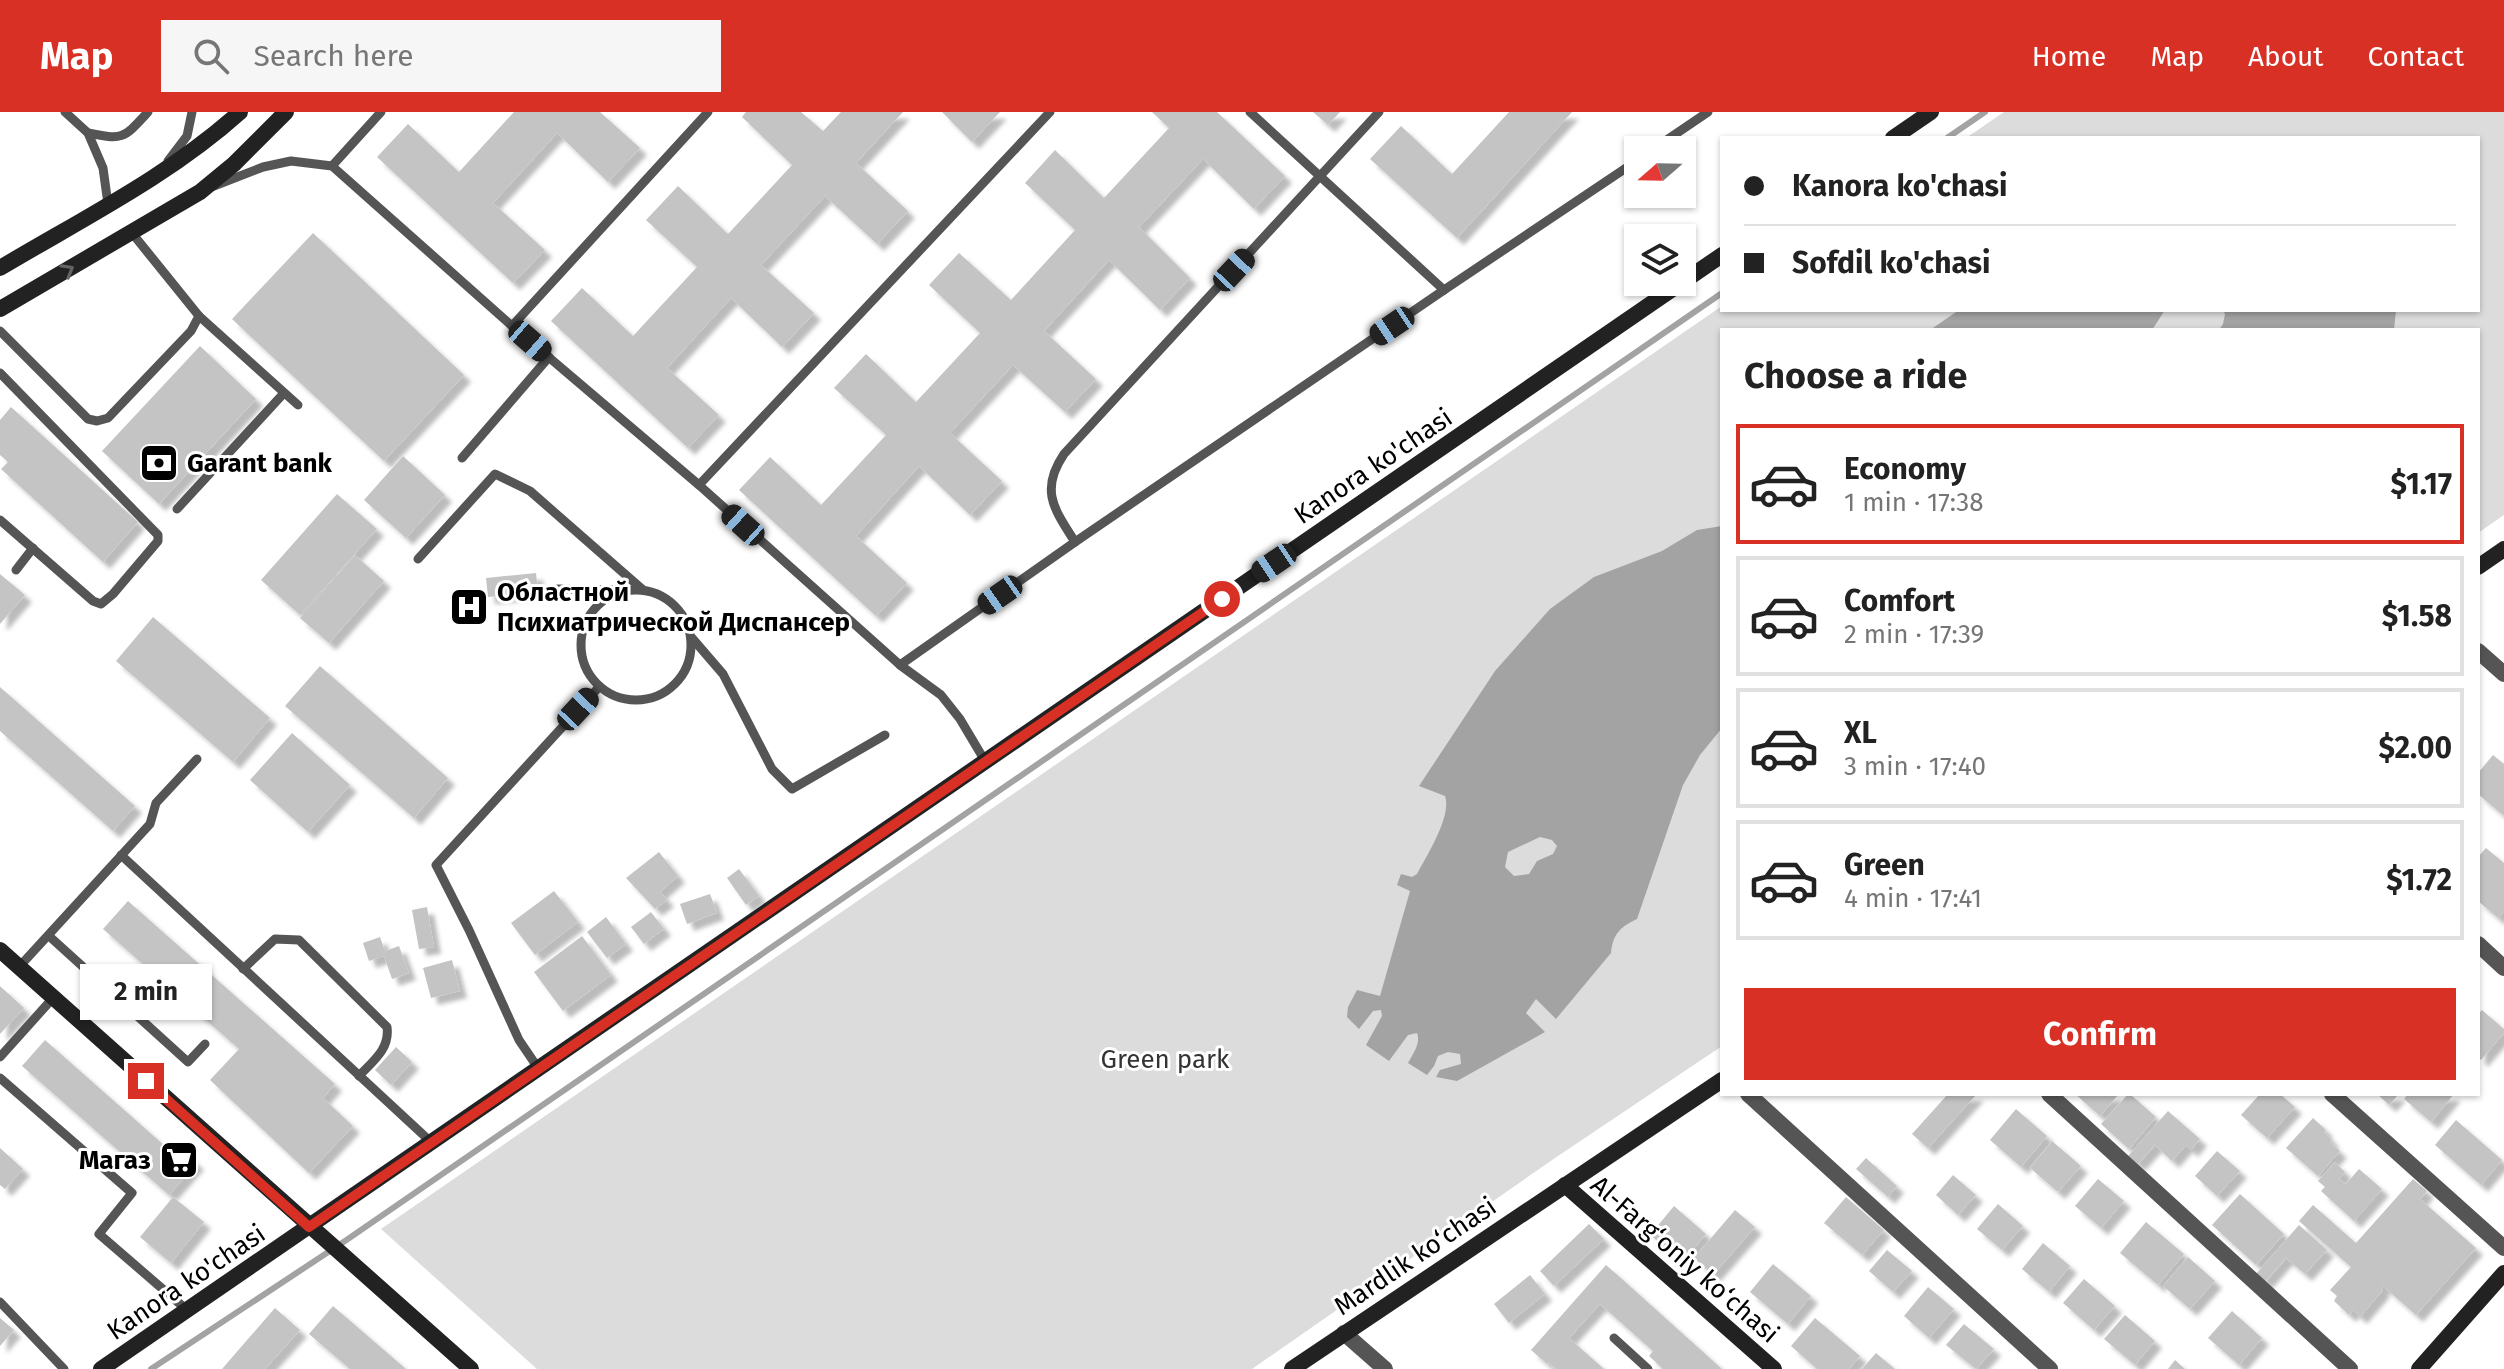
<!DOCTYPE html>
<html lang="en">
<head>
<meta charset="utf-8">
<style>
	:root { --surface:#fff; --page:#f6f6f6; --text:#222; --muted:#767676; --line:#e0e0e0; --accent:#d93025 }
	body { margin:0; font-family:"Fira Sans",sans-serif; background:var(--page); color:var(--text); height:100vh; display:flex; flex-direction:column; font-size:30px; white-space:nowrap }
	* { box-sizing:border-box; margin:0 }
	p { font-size:26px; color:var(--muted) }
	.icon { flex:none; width:44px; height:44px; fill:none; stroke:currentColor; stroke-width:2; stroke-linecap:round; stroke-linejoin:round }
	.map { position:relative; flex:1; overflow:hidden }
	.drawer { position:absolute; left:1720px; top:216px; width:760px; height:768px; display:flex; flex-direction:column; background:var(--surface); border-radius:0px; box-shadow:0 2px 6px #0004 }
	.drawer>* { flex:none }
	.banner { position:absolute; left:1720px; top:24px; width:760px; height:176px; border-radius:0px; box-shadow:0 2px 6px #0004; display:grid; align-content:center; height:176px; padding:0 24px; background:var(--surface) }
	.needle { width:52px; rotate:250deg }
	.buttons { position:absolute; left:1624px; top:24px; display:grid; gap:16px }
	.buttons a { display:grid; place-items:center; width:72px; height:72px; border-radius:0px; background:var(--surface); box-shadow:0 2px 6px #0004; font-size:40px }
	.end { position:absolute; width:36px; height:36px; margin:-18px; border:10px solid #d93025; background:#fff; box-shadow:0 0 0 4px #fff }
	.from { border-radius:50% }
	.bubble { position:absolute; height:56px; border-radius:0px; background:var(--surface); box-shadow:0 2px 6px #0004; font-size:26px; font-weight:700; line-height:56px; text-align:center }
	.car { position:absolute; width:24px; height:48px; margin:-24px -12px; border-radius:10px; box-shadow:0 0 6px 2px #0007; background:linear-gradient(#222 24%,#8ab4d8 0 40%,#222 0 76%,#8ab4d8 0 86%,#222 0) }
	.banner b { display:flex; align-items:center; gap:28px; height:76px; font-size:30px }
	.banner b+b { border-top:2px solid var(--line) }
	.banner i { width:20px; height:20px; background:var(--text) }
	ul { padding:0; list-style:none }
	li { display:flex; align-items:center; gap:24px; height:120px; margin:0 16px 12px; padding:0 8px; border:4px solid var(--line); border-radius:0px }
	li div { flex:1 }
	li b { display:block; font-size:30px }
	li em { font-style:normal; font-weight:700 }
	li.active { border-color:var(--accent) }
	li>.icon { width:72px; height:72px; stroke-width:1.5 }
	h2 { padding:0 24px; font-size:36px; line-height:96px }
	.button { display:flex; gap:16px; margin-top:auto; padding:16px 24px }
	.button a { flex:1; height:92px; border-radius:0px; background:var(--accent); color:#fff; font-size:32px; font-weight:700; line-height:92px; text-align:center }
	header { display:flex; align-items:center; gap:48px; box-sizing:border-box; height:112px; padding:0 40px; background:var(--accent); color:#fff }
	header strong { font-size:38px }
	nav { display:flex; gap:44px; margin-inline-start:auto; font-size:28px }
	.search { width:560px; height:72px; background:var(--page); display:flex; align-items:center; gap:20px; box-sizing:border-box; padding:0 28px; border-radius:0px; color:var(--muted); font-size:30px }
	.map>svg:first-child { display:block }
</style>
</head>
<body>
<header>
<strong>Map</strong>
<div class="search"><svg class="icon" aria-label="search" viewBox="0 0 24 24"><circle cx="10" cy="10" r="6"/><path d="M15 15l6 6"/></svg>Search here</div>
<nav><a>Home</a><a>Map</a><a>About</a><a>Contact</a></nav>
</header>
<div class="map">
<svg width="2504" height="1257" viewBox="0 0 2504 1257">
	<defs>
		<filter id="shadow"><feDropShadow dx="7" dy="7" stdDeviation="2" flood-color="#0004"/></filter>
	</defs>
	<rect width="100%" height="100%" fill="#fff"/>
	<!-- green -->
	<polygon fill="#dcdcdc" points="2004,0 2504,0 2504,403 2478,421 2478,218 1722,218 1722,934 1555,1046 1252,1257 537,1257 381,1117 1722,194 1722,198 2478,198 2478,26 1966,26"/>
	<!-- water -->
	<g fill="#a3a3a3" fill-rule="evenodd">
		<polygon points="1959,198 2165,198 2152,218 1930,218"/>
		<polygon points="2223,198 2396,198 2394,218 2219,218 2223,212 2225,202"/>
		<path d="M1722,414V616L1700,643L1683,673L1637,807C1620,815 1613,822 1611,841L1556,907L1536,887L1526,901L1545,920L1457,969L1436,965L1440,958L1461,952L1460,942L1448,940L1438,944L1434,954L1427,963L1408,951C1413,942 1421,931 1417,921L1408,923L1389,949L1366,933L1382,904L1381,898L1373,899L1359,917L1347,905L1348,895L1357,878L1380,884L1410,779L1397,773L1401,762L1412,765L1417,762C1427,743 1452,704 1445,684L1419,674L1495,559L1550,497L1594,465L1662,439L1697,418ZM1540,725L1552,728L1557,734L1553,742L1537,749L1529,762L1514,764L1505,755L1508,740Z"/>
	</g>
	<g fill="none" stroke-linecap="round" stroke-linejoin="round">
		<!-- stream -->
		<g stroke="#a3a3a3" stroke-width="6">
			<polyline points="1947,26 1985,0"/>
			<polyline points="151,1257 345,1129 1722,181"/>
		</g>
	</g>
	<!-- building -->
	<g fill="#c4c4c4" filter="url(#shadow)">
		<polygon points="514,0 600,0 640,36 608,70 557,21 493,91 545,138 513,171 377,45 408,12 459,60"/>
		<polygon points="746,0 801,0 823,19 841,0 903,0 856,51 908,99 877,132 825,84 761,153 814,201 782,235 731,186 667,256 719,303 688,336 551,209 582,176 633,224 697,155 646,108 678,74 728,122 792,53 742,5"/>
		<polygon points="942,0 1000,0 972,30"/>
		<polygon points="1152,0 1217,0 1285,64 1254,97 1203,47 1139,115 1190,166 1160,198 1109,148 1044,219 1096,267 1065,300 1013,253 950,321 1002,369 970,403 919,354 856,424 907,471 876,504 739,378 770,345 821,393 886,323 834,276 866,242 916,290 980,221 929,173 959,141 1011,188 1075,118 1025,71 1055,38 1104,86 1169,16"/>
		<polygon points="1313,0 1340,0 1328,13"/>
		<polygon points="1509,0 1572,0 1457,126 1370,47 1401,14 1452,62"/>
		<polygon points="313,121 464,263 384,349 232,207"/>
		<polygon points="200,234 256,287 159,392 102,339"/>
		<polygon points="11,295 138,410 103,450 1,357 8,350 0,343 0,308"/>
		<polygon points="403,344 445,383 406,426 364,388"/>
		<polygon points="337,382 377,417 300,503 261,468"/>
		<polygon points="355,443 384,469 329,531 300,506"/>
		<polygon points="536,461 538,480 488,485 486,466"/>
		<polygon points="0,462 25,483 0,512"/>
		<polygon points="153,505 270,606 233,650 116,549"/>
		<polygon points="320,554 448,666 414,706 285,594"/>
		<polygon points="0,575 135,694 113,719 0,619"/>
		<polygon points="292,621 350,673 308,720 250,668"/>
		<polygon points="2493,643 2504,652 2504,704 2478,682 2478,661"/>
		<polygon points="2486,736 2504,751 2504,799 2498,806 2478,789 2478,745"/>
		<polygon points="659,740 678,764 660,780 667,788 655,797 626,766"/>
		<polygon points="739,757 759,784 746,793 727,766"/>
		<polygon points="554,779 578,810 535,843 511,811"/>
		<polygon points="710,782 717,801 687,812 680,792"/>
		<polygon points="128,789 335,972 323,986 353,1014 309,1061 210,968 239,937 103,817"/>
		<polygon points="427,795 434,835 419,837 412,798"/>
		<polygon points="651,800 664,817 644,832 631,815"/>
		<polygon points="606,805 626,832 607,846 587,820"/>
		<polygon points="582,824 611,863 563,899 534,860"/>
		<polygon points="380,825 385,839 399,834 409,861 392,867 384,844 369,849 363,831"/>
		<polygon points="452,848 460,879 431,886 423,856"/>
		<polygon points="0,874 24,896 0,922"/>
		<polygon points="2482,898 2504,917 2504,921 2481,948 2478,945 2478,902"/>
		<polygon points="45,928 173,1041 178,1035 197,1051 169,1083 22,954"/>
		<polygon points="396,935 412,950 391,973 375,958"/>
		<polygon points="1948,982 1977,982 1928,1036 1912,1022"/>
		<polygon points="2075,982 2117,982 2118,983 2100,1004"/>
		<polygon points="2128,982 2130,982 2156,1005 2129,1037 2101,1012"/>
		<polygon points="2260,982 2280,982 2295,995 2267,1026 2241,1003"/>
		<polygon points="2377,982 2399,982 2389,993"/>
		<polygon points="2408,982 2454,982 2431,1010 2404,987"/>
		<polygon points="2016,997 2047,1024 2021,1055 1990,1028"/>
		<polygon points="2168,999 2200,1027 2191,1038 2186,1033 2172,1049 2155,1033 2138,1052 2128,1044"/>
		<polygon points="2313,1006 2326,1018 2324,1020 2332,1028 2330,1030 2340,1039 2318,1064 2286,1036"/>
		<polygon points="2456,1008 2502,1048 2481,1073 2435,1033"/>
		<polygon points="2052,1029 2081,1054 2058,1080 2030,1056"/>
		<polygon points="0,1036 23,1057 5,1077 0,1073"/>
		<polygon points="2217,1039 2240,1059 2217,1084 2195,1064"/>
		<polygon points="1866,1046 1897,1074 1888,1085 1856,1057"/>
		<polygon points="2335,1050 2345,1060 2339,1067 2346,1072 2359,1057 2382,1077 2354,1109 2321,1079 2325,1075 2318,1069"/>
		<polygon points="1953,1063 1976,1083 1958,1103 1936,1083"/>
		<polygon points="2098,1067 2124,1089 2101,1116 2075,1094"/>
		<polygon points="2413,1067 2427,1079 2420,1087 2476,1136 2416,1203 2383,1174 2381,1177 2383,1178 2360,1205 2353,1198 2349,1203 2334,1189 2337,1184 2330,1178 2351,1155 2299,1109 2313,1093 2356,1131"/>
		<polygon points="2240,1082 2284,1122 2256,1153 2212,1113"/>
		<polygon points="173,1085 204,1110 171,1151 140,1125"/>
		<polygon points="1846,1085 1884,1118 1862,1143 1824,1111"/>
		<polygon points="1998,1092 2023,1114 2002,1138 1977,1117"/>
		<polygon points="1674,1094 1706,1122 1682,1150 1650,1123"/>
		<polygon points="1735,1098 1755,1115 1713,1163 1694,1146"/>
		<polygon points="2146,1110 2184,1142 2158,1173 2120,1141"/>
		<polygon points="1589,1112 1604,1127 1554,1174 1540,1159"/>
		<polygon points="2299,1113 2327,1138 2305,1162 2286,1146 2265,1170 2256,1162"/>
		<polygon points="2043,1131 2070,1154 2049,1180 2022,1157"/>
		<polygon points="1887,1138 1912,1159 1893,1180 1869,1159"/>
		<polygon points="2188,1145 2215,1169 2190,1197 2163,1174"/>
		<polygon points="1773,1152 1811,1184 1788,1212 1750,1180"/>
		<polygon points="1606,1153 1622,1167 1722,1257 1663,1257 1649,1244 1653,1239 1600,1192 1569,1226 1604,1257 1556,1257 1548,1250 1547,1252 1531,1238"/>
		<polygon points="1530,1163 1545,1182 1509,1211 1494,1192"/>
		<polygon points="2084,1167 2115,1194 2094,1218 2063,1191"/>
		<polygon points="1928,1175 1954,1197 1929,1226 1904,1204"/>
		<polygon points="333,1194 406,1257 350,1257 309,1222"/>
		<polygon points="275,1196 300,1218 265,1257 222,1257"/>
		<polygon points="2232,1199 2262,1226 2239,1253 2208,1226"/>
		<polygon points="2125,1203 2155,1229 2135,1253 2104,1227"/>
		<polygon points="0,1206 14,1218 0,1234"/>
		<polygon points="1815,1206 1860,1244 1849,1257 1817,1257 1791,1234"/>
		<polygon points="1964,1212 1994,1237 1976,1257 1946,1233"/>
		<polygon points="1876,1241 1895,1257 1862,1257"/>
		<polygon points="2175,1248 2185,1257 2168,1257"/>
	</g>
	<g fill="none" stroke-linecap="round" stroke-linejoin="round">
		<!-- lane -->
		<g stroke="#555" stroke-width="9">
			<polyline points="65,0 88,21 103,56 108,92"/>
			<polyline points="1250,0 1444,178 1638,48"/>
			<path d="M88,21C124,28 123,27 148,0"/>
			<polyline points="1652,38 1708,0"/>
			<polyline points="168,49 187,24 192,0"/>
			<polyline points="332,54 381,0"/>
			<polyline points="214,74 263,55 291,49 332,54 512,214 699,373 900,553 941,583 960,607 985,649"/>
			<polyline points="199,204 298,293"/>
			<polyline points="512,214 708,0"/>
			<polyline points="0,219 88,307 97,309 108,306 191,219 199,204 132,121"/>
			<polyline points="0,261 158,423 158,429 113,482 101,492 93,489 0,408"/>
			<polyline points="462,346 549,245"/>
			<polyline points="699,373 1050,0"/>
			<polyline points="177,397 284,281"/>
			<polyline points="1075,430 1444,178"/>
			<polyline points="418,447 495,362 530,379 643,478"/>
			<polyline points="16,458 33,436"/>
			<polyline points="558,477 618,478"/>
			<circle cx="636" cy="533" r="55"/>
			<polyline points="692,526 723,562 772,657 792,677 885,623"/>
			<path d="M900,553L1075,430C1055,398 1039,379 1064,342L1379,0"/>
			<polyline points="121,743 431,1030"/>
			<polyline points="49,824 188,950 205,932"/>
			<polyline points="19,855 150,712 156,691 197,647"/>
			<path d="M243,857L275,827L299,828L387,915C390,937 373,949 359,964"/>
			<polyline points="0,945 53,886"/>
			<polyline points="538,956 519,928 469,818 436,753 599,575"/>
			<polyline points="0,966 132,1081 99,1122 187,1198"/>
			<polyline points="0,1190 64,1257"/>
			<polyline points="1614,1226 1648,1257"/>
		</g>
		<!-- street -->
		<g stroke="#555" stroke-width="16">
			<polyline points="2478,539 2504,562"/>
			<polyline points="2478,832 2504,856"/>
			<polyline points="1748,982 2050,1257"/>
			<polyline points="2049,982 2350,1257"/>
			<polyline points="2332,982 2504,1136"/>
			<polyline points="1344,1221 1385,1257"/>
		</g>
		<!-- secondary -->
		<g stroke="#222" stroke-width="16">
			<polyline points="1893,26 1931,0"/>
			<path d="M0,156C82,107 169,64 240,0"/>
			<polyline points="0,197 200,80 234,52 286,0"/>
			<polyline points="2478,455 2504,437"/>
			<polyline points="0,838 471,1257"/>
			<polyline points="1565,1073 1774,1257"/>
			<polyline points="101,1257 1722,143"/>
			<polyline points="1292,1257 1722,968"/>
			<polyline points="2419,1257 2504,1161"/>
		</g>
	</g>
	<!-- one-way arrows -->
	<defs><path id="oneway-chevron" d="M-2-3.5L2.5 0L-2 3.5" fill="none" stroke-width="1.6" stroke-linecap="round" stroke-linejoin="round" transform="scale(2)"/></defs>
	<use stroke="#646464" href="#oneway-chevron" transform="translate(68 158) rotate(-30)"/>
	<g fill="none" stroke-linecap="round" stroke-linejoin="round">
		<!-- route -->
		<polyline stroke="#d93025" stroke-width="10" points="146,969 309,1115 1222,487"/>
	</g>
	<!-- icons -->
	<defs>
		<symbol id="bank-square" viewBox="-11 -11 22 22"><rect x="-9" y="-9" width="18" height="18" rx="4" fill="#000" stroke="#fff"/><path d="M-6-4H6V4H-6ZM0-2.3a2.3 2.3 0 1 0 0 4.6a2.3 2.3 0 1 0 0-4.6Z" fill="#fff"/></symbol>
		<symbol id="hospital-square" viewBox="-11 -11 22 22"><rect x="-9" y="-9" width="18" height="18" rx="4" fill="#000" stroke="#fff"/><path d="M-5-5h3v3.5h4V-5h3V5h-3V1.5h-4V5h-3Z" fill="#fff"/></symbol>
		<symbol id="supermarket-square" viewBox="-11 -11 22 22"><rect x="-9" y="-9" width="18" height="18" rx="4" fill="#000" stroke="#fff"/><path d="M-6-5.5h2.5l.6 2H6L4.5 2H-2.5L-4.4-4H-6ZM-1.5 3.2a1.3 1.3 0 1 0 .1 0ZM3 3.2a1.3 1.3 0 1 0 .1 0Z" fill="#fff"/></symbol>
	</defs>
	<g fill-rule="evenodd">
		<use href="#bank-square" x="137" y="329" width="44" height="44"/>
		<use href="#hospital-square" x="447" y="473" width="44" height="44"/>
		<use href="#supermarket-square" x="157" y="1026" width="44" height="44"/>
	</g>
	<g text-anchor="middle" stroke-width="6" stroke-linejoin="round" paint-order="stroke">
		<!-- poi labels -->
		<g font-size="26" font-weight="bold" fill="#000" stroke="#fff" text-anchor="start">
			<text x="187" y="360">Garant bank</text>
			<text x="497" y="489">Областной<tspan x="497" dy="30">Психиатрической Диспансер</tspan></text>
			<text x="151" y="1057" text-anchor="end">Магаз</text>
		</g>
		<!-- street labels -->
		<g font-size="26" fill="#000" stroke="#fff">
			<text transform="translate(1373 354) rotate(-34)" y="9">Kanora ko'chasi</text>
			<text transform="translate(1415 1144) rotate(-34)" y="9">Mardlik ko‘chasi</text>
			<text transform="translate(1685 1147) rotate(41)" y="9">Al-Farg‘oniy ko‘chasi</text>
			<text transform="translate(186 1170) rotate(-34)" y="9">Kanora ko'chasi</text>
		</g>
		<!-- park labels -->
		<g font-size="26" fill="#333" stroke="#fff">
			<text x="1165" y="956">Green park</text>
		</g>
	</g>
</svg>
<div class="buttons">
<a><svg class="needle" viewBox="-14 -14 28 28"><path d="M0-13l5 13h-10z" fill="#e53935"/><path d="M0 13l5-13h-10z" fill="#767676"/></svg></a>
<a><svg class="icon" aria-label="layers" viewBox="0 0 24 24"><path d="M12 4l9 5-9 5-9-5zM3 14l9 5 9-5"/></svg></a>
</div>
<i class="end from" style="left:1222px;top:487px"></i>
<i class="end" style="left:146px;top:969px"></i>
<div class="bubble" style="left:80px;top:852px;width:132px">2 min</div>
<i class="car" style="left:1234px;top:158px;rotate:43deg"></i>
<i class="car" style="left:1392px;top:214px;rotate:236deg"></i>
<i class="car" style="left:530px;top:229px;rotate:131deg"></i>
<i class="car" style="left:743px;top:413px;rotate:312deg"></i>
<i class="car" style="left:1274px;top:451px;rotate:236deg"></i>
<i class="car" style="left:1000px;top:483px;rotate:235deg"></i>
<i class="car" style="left:578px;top:597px;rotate:43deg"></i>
<div class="banner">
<b><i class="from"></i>Kanora ko'chasi</b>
<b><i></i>Sofdil ko'chasi</b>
</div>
<section class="drawer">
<h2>Choose a ride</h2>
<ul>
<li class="active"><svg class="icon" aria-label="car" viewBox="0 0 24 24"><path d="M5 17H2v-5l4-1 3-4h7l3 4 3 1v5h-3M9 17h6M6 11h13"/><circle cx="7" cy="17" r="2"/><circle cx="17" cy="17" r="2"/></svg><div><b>Economy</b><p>1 min · 17:38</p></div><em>$1.17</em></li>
<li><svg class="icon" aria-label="car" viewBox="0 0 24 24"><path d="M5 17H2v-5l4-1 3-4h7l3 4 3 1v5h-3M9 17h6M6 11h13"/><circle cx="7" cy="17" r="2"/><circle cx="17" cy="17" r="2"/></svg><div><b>Comfort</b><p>2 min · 17:39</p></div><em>$1.58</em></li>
<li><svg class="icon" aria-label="car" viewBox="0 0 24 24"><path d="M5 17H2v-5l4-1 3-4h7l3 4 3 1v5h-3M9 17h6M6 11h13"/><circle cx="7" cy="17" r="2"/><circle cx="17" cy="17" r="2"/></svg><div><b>XL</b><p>3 min · 17:40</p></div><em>$2.00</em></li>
<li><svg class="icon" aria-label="car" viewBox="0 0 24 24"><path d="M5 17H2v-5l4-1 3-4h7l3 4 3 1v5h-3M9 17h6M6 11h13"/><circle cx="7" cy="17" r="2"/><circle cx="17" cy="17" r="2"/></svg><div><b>Green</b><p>4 min · 17:41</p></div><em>$1.72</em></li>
</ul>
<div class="button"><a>Confirm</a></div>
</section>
</div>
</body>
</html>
